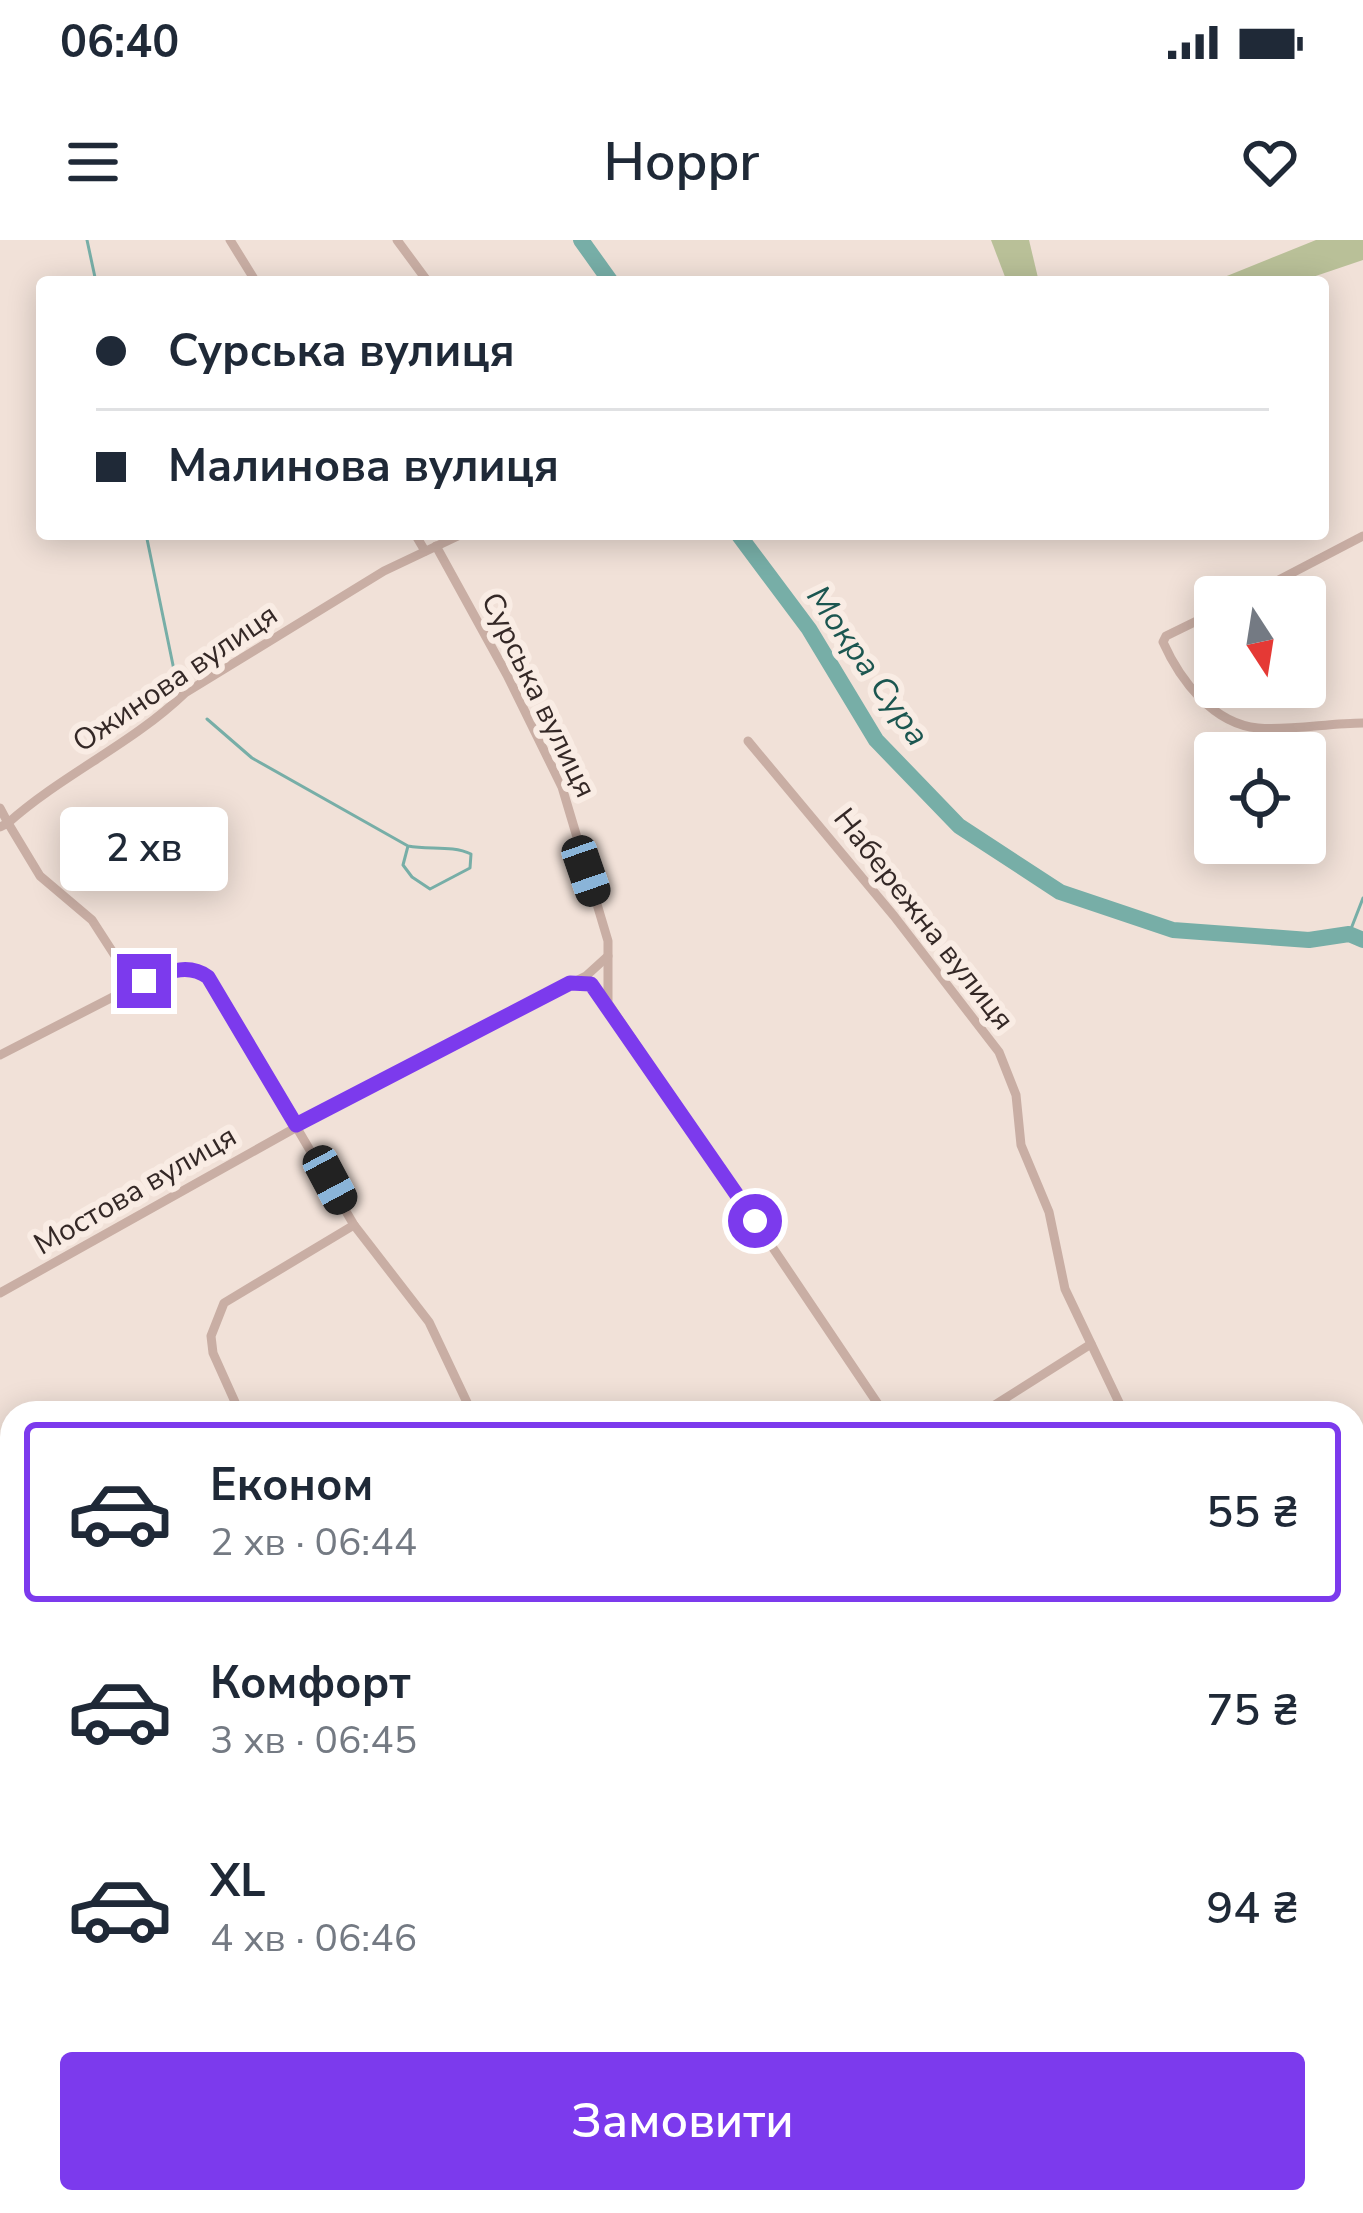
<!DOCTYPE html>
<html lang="uk">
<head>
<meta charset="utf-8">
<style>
	:root { --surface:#fff; --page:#f6f6f7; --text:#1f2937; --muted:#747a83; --line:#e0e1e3; --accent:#7c3aed }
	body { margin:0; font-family:"Nunito Sans",sans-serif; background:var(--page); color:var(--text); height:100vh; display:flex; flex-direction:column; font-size:45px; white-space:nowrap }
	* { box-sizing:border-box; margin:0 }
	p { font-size:39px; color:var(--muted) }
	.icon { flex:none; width:66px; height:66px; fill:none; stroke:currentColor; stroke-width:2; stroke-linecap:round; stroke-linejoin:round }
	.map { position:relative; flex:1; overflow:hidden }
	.details { position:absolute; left:0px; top:1161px; width:1365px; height:813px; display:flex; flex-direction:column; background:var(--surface); border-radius:36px 36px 0 0; box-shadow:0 6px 30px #0003 }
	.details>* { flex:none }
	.top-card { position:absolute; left:36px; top:36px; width:1293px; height:264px; border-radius:12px; box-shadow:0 6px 30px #0003; display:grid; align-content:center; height:264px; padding:0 60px; background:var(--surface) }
	.needle { width:78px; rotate:168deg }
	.fabs { position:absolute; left:1194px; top:336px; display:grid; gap:24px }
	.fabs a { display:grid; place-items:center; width:132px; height:132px; border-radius:12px; background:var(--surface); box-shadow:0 6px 30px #0003; font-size:60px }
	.end { position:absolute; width:54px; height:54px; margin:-27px; border:15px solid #7c3aed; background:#fff; box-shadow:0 0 0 6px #fff }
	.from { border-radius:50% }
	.bubble { position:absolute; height:84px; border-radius:12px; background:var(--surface); box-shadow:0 6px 30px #0003; font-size:39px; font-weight:600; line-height:84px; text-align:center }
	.car { position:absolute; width:36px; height:72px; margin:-36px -18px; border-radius:15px; box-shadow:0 0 9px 3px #0007; background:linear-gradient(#222 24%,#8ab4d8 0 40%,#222 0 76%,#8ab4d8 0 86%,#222 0) }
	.top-card b { display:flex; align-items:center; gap:42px; height:114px; font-size:45px }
	.top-card b+b { border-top:3px solid var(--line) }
	.top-card i { width:30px; height:30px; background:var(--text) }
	ul { padding:21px 0 0; list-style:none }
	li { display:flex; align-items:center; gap:36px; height:180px; margin:0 24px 18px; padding:0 36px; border:6px solid transparent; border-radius:12px }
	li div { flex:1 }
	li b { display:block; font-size:45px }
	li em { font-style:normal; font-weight:600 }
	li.current { border-color:var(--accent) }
	li>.icon { width:108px; height:108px; stroke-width:1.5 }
	.button { display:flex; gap:24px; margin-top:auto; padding:24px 60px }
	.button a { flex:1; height:138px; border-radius:12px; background:var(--accent); color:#fff; font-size:48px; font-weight:600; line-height:138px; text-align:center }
	.status { display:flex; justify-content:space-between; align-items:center; height:84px; padding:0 60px; background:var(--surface); direction:ltr }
	.status svg { height:33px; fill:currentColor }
	header { display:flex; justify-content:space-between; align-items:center; height:156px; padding:0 60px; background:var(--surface); font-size:54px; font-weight:600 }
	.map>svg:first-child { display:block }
</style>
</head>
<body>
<div class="status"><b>06:40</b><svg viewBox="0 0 49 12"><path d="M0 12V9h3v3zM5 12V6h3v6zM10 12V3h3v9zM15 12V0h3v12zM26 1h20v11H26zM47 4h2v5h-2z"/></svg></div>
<header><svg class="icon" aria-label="menu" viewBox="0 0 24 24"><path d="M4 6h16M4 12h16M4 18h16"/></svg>Hoppr<svg class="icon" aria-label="heart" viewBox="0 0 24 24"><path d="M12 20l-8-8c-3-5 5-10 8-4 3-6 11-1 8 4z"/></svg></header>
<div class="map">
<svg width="1363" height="1973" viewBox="0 0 1363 1973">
	<rect width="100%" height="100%" fill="#f1e1d8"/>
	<!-- green -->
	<g fill="#b9c098">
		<polygon points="991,0 1029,0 1039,42 1007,42"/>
		<polygon points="1316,0 1363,0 1363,20 1298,42 1212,42"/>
	</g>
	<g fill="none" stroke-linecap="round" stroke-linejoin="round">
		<!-- stream -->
		<g stroke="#77aea7" stroke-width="3">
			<polyline points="87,0 96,42"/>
			<polyline points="146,294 174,430"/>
			<path d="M207,479L252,518L408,606C429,610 452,605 471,614L470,628L430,649L412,637L403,625L408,606"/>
			<polyline points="1349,694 1363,658"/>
			<polyline points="1353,1722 1363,1713"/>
			<polyline points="1136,1973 1146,1962"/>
		</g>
		<!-- river -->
		<g stroke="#77aea7" stroke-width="16">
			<polyline points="581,0 611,42"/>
			<polyline points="738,294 809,389 876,500 959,586 1060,652 1173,690 1309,700 1349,694 1363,700"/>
		</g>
		<!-- street -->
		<g stroke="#c9aea4" stroke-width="9">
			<polyline points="230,0 256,42"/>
			<polyline points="397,0 428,42"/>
			<polyline points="415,294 425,311"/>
			<polyline points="436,306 507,435 562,547 608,701 608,760"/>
			<polyline points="1246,357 1363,296"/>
			<path d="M1215,372L1166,396L1163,402C1180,440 1213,484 1258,488C1288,491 1330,483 1363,483"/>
			<polyline points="748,501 894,676 999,812 1016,855 1021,905 1049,972 1065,1049 1124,1173"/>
			<path d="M0,568L8,583C63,534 132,504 185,453L384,331L462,294"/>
			<polyline points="0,587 8,583 40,636 92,680 123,728 144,741"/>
			<polyline points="577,741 591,744 602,754 884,1173"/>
			<polyline points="0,815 144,741 179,729 192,729 208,737 354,985 429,1082 472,1173"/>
			<polyline points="0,1053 424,816 586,736 608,716"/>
			<polyline points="232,1173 235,1162 213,1113 211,1096 224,1063 354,985"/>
			<polyline points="982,1173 1091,1104"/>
			<polyline points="0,1281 12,1276"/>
			<polyline points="0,1443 12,1436"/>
			<polyline points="0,1665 12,1688"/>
			<polyline points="145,1962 150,1973"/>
			<polyline points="519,1962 524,1973"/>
			<polyline points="765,1962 767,1973"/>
			<polyline points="1042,1962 1044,1973"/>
			<polyline points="5,1973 28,1962"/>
		</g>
		<!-- secondary -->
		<g stroke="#9d7d75" stroke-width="12">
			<polyline points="0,1614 12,1607"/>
			<polyline points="1313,1962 1318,1973"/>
		</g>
	</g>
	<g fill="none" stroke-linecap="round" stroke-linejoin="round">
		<!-- route -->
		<path stroke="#7c3aed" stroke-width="15" d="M144,741C166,733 187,722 208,737L296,885L570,743L591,744L755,981"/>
	</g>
	<g text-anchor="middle" stroke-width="12" stroke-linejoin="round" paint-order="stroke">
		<!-- street labels -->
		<g font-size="30" fill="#342826" stroke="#f9ece4">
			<text transform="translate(175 438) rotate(-34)" y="10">Ожинова вулиця</text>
			<text transform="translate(539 455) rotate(64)" y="10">Сурська вулиця</text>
			<text transform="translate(924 679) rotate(52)" y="10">Набережна вулиця</text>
			<text transform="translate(135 950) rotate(-30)" y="10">Мостова вулиця</text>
		</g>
		<!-- water labels -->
		<g font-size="33" font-style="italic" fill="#1b5650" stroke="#f9ece4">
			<text transform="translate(869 425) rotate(55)" y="12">Мокра Сура</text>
		</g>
	</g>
</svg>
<div class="fabs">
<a><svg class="needle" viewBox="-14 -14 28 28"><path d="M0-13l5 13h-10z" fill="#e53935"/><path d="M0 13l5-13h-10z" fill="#747a83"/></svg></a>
<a><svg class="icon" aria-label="locate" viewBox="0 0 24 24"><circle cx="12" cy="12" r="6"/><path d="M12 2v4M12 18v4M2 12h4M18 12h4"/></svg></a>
</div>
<i class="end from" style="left:755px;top:981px"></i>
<i class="end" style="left:144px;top:741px"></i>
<div class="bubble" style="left:60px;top:567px;width:168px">2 хв</div>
<i class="car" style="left:586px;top:631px;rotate:161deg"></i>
<i class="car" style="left:330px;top:940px;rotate:152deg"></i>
<div class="top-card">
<b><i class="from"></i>Сурська вулиця</b>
<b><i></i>Малинова вулиця</b>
</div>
<section class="details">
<ul>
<li class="current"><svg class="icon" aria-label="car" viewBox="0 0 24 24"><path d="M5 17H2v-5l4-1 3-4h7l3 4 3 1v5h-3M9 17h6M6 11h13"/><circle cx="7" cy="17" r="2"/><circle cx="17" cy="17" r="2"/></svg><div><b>Економ</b><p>2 хв · 06:44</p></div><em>55 ₴</em></li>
<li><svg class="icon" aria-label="car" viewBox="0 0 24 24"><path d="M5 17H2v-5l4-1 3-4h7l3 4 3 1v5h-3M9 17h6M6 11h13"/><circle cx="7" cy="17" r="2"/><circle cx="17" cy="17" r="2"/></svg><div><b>Комфорт</b><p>3 хв · 06:45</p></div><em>75 ₴</em></li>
<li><svg class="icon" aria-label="car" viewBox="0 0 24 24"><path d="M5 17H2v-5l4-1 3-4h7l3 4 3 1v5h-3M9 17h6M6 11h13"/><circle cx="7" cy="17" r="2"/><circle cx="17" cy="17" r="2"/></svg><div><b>XL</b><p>4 хв · 06:46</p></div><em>94 ₴</em></li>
</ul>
<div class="button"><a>Замовити</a></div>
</section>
</div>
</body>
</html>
